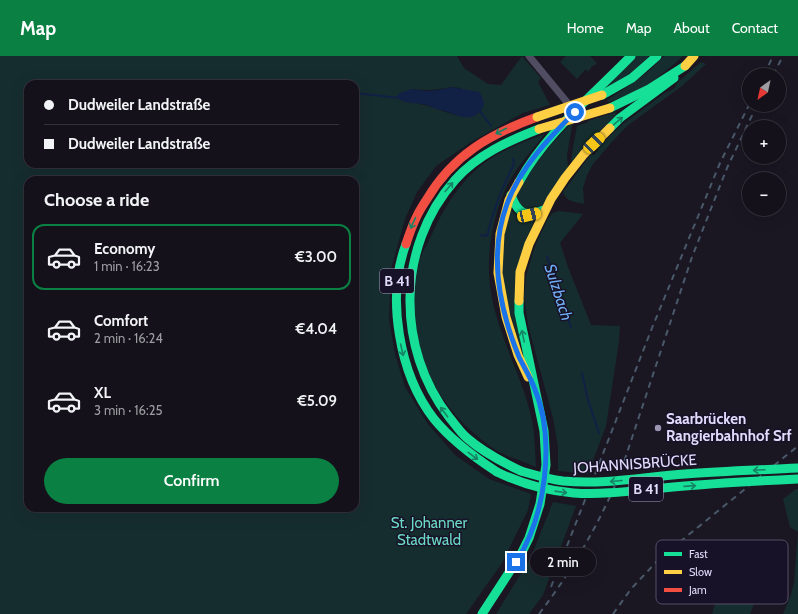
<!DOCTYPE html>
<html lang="en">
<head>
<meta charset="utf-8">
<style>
	:root { --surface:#14111a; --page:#1d1a23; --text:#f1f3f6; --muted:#9d9da2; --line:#333139; --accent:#0b8043 }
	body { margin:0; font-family:Cabin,sans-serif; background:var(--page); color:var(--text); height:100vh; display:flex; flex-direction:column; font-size:15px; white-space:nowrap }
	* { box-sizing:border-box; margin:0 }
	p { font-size:13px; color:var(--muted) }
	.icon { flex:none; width:22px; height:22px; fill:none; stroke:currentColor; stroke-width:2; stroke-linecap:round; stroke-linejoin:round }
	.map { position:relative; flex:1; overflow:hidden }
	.sheet { position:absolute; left:24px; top:120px; width:335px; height:336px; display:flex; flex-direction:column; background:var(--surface); border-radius:12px; box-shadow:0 4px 16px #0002,0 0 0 1px var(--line) }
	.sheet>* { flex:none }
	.banner { position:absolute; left:24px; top:24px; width:335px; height:88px; border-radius:12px; box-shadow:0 4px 16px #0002,0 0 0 1px var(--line); display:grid; align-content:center; height:88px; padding:0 20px; background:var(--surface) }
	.needle { width:26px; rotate:213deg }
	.fabs { position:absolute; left:742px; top:12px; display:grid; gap:8px }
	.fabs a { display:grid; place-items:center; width:44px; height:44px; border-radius:50%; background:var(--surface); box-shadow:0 4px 16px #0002,0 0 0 1px var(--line); font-size:20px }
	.end { position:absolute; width:18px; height:18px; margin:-9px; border:5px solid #1a73e8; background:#fff; box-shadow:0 0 0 2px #fff }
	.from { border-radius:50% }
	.bubble { position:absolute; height:28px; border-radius:14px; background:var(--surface); box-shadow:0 4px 16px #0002,0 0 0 1px var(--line); font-size:13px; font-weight:600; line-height:28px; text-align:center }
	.car { position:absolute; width:12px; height:24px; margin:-12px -6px; border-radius:5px; box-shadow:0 0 3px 1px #0007; background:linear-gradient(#f5c518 24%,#345 0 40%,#f5c518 0 76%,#345 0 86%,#f5c518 0) }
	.banner b { display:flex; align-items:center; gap:14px; height:38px; font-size:15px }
	.banner b+b { border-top:1px solid var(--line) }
	.banner i { width:10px; height:10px; background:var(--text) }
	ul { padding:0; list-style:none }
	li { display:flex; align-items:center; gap:12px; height:66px; margin:0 8px 6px; padding:0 12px; border:2px solid transparent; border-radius:12px }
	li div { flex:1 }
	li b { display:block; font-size:15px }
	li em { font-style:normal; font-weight:600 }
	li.current { border-color:var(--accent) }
	li>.icon { width:36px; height:36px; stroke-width:1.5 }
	h2 { padding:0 20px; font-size:18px; line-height:48px }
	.button { display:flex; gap:8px; margin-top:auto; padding:8px 20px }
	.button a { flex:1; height:46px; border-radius:24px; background:var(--accent); color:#fff; font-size:16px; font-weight:600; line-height:46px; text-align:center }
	header { display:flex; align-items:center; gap:24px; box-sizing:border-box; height:56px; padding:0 20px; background:var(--accent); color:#fff }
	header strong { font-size:19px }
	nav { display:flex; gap:22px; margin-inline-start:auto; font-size:14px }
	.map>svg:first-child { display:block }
</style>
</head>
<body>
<header>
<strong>Map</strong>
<nav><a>Home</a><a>Map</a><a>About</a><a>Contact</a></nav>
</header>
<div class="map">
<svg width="798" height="558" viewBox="0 0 798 558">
	<rect width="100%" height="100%" fill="#1a1722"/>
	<!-- green -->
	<g fill="#162d2f" fill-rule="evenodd">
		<path d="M0,0H457L464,12L488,28L501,29L522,0L541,22L538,26L550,49L523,57L471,86L436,110L417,136L405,163L391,213L389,263L395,298L405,331L427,367L455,399L489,423L531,438L528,454L502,507L466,558H0ZM28,28H355V108H28ZM452,31L460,32L482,52C465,71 439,50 419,48L411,33C425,35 437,34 452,31ZM28,124H355V452H28Z"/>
		<polygon points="566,0 590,0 597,7 594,10 593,9 588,16 586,13 577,23 560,6"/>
		<polygon points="635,0 649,0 628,19 604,32"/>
		<path d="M664,0H683C661,20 638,38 608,46L607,44C628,31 648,18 664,0Z"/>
		<path d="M701,6L706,8L682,30L627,70L610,88L593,108L587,119L583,132L584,148C576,146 566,146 563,136L591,98L594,99L598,94L597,92L624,67L665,37L674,33L677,27Z"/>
		<polygon points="615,56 617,60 572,108 571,103 577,70 588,66 588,65"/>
		<path d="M573,65L567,99L568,111L542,150L535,153L529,154L522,152L517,147C517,145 516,142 516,140C519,122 560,79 573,65Z"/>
		<path d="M545,78C533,93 520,107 510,124C492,157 484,204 492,242C495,259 502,277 508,294C516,315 526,337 531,360C535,376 535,394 536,411C524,406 511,402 499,396C491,391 482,385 475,378C424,335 403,268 420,203C423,194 429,185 433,176C444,152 458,129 478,112C497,96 522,86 545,78Z"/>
		<path d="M510,153C517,161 525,163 535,163L525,187L520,287H519L503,232L502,191Z"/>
		<polygon points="559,155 583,158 560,187 568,211 591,269 620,270 619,285 606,370 588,418 558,415 558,390 553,362 528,269 524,240 526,220 535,190 548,162 553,157"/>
		<polygon points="796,433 798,433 798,558 783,558 791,539 794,526 798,476 790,471 783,443"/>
		<polygon points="553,446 576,450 543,539 529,558 496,558 531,501"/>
		<polygon points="740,491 754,548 750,558 712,558 718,538 720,525"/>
	</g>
	<!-- water -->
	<path fill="#112045" d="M452,31L479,36C482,40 486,47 482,53C472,68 457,59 445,55C442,54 439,54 436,53C433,52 430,50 427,49C417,46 406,49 398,42V38L411,33L426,35L439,34Z"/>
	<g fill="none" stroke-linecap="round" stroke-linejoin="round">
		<!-- stream -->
		<g stroke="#112045" stroke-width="2">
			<polyline points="355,37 400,42"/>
			<polyline points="479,54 491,70"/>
			<path d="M481,179L487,180C493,155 501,134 513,110L514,107L513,103"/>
			<polyline points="547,200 571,272"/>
			<polyline points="582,317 588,344 599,377"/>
		</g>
		<!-- street -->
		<polyline stroke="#504d62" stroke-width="7" points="529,0 571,51"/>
		<!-- fast -->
		<g stroke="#16e098" stroke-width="9">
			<polyline points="602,39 632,22 657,0"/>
			<polyline points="610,52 649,33 685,10"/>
			<polyline points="610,72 620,62 674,22"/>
			<path d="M519,126C545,78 593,39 631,0"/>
			<path d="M511,139C518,158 525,161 544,154"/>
			<path d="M406,188C386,241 399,318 434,363C451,384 474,401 497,416"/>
			<path d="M521,415C502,406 483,396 467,382C460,376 455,368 449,361C396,292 396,191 455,124C477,99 508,85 539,73"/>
			<polyline points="482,558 521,498 529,482 540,448 546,409 544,375 519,257 519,245"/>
		</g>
		<!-- slow -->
		<g stroke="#ffcf43" stroke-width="9">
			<polyline points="685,10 694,0"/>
			<polyline points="519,126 509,144 500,178 498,217 506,261 518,299 528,321"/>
			<polyline points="519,245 520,216 529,188 551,143 565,122 584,98 610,72"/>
		</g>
		<!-- jam -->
		<path stroke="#f24e42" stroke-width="9" d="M406,188C409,179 412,170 416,162C419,155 423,149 427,143C453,99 490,78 537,61"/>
		<!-- rail -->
		<g stroke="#49596a" stroke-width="2" stroke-dasharray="6 5" stroke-linecap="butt">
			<polyline points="764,19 773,0"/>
			<polyline points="773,19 783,0"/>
			<polyline points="551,531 652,272 720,107 749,49"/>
			<path d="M539,558C572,515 599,468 620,418L692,201L727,112L757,49"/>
			<polyline points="613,558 631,533 660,502 798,390"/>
		</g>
		<!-- fast-bridge -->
		<g stroke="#16e098" stroke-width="9">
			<path d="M521,415C535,419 548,423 563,425C604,429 644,421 685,418C722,415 760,414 798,412"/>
			<path d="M497,416C561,447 606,437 673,431C715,427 756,425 798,423"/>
		</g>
		<!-- slow-bridge -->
		<g stroke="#ffcf43" stroke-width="9">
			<polyline points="537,61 602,39"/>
			<polyline points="539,73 610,52"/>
		</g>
	</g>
	<!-- one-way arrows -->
	<defs><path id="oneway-shaft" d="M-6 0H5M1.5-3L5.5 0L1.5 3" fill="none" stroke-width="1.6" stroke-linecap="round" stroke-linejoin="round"/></defs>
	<g stroke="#168365">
		<use href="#oneway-shaft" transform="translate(618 65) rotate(-40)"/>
		<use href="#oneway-shaft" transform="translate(501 75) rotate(153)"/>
		<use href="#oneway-shaft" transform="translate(449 131) rotate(-50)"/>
		<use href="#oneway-shaft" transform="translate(413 167) rotate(115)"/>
		<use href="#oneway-shaft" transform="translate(523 280) rotate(-102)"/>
		<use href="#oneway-shaft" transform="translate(402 294) rotate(77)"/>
		<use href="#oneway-shaft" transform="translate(444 356) rotate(-127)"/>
		<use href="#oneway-shaft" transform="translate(473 400) rotate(37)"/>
		<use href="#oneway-shaft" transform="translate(759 414) rotate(177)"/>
		<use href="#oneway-shaft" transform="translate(616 425) rotate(175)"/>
		<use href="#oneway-shaft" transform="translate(690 430) rotate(-4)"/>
		<use href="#oneway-shaft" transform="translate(561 436) rotate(8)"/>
	</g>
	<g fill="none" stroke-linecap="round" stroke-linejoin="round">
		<!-- route -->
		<path stroke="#1a73e8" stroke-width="5" d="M516,506C546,460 556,383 534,331C530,321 524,311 519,301C499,252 488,199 507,148C520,112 549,82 575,56"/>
	</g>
	<!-- markers -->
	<circle fill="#9b96b0" stroke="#171227" stroke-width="1.5" cx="658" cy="372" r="4"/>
	<g text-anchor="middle" stroke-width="3" stroke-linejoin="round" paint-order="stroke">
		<!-- shield labels -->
		<g fill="#171227" stroke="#a49fbc" stroke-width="1">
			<rect x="380" y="213" width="34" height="24" rx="3"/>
			<rect x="629" y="421" width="34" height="24" rx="3"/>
		</g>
		<g font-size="14" font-weight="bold" fill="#e1dbfc">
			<text x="397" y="230">B 41</text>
			<text x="646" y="438">B 41</text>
		</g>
		<!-- poi labels -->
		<g font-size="15" font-weight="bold" fill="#e1dbfc" stroke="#171227" text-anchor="start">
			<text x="666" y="368">Saarbrücken<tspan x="666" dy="17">Rangierbahnhof Srf</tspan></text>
		</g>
		<!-- street labels -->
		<g font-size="15" fill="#e1dbfc" stroke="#171227">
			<text transform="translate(635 408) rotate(-4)" y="5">JOHANNISBRÜCKE</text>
		</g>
		<!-- park labels -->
		<g font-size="15" fill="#6bd9c5" stroke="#171227">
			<text x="429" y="472">St. Johanner<tspan x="429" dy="17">Stadtwald</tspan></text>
		</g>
		<!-- water labels -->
		<g font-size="16" font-style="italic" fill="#70aef5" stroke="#171227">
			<text transform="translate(559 236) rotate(72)" y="6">Sulzbach</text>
		</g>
	</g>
	<!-- legend -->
	<rect x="656" y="484" width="132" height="64" rx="6" fill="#171227" stroke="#544e67" stroke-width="1"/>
	<rect x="664" y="496" width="18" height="4" fill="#16e098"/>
	<rect x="664" y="514" width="18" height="4" fill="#ffcf43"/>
	<rect x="664" y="532" width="18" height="4" fill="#f24e42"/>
	<g font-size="11" fill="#e1dbfc">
		<text x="689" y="502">Fast</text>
		<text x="689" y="520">Slow</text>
		<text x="689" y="538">Jam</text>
	</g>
</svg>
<div class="fabs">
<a><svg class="needle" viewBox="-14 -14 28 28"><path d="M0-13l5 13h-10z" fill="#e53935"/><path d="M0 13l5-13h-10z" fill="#9d9da2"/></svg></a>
<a>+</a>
<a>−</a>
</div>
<i class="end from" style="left:575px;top:56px"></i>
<i class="end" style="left:516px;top:506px"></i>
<div class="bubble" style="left:530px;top:492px;width:66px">2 min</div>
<i class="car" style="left:594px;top:87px;rotate:46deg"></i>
<i class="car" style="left:529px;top:159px;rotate:77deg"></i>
<div class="banner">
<b><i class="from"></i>Dudweiler Landstraße</b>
<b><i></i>Dudweiler Landstraße</b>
</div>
<section class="sheet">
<h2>Choose a ride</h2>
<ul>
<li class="current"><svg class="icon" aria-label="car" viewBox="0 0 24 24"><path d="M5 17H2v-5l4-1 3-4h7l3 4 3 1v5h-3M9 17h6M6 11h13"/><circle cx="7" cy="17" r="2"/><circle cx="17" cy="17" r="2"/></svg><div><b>Economy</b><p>1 min · 16:23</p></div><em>€3.00</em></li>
<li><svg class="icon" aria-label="car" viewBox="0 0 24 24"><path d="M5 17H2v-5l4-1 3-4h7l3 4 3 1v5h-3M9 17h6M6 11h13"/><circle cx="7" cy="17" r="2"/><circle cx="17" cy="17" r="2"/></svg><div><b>Comfort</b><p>2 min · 16:24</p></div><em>€4.04</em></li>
<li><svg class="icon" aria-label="car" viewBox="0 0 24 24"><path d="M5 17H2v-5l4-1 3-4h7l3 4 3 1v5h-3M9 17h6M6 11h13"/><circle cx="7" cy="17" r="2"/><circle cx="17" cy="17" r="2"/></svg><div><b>XL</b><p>3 min · 16:25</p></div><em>€5.09</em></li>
</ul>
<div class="button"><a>Confirm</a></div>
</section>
</div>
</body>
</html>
